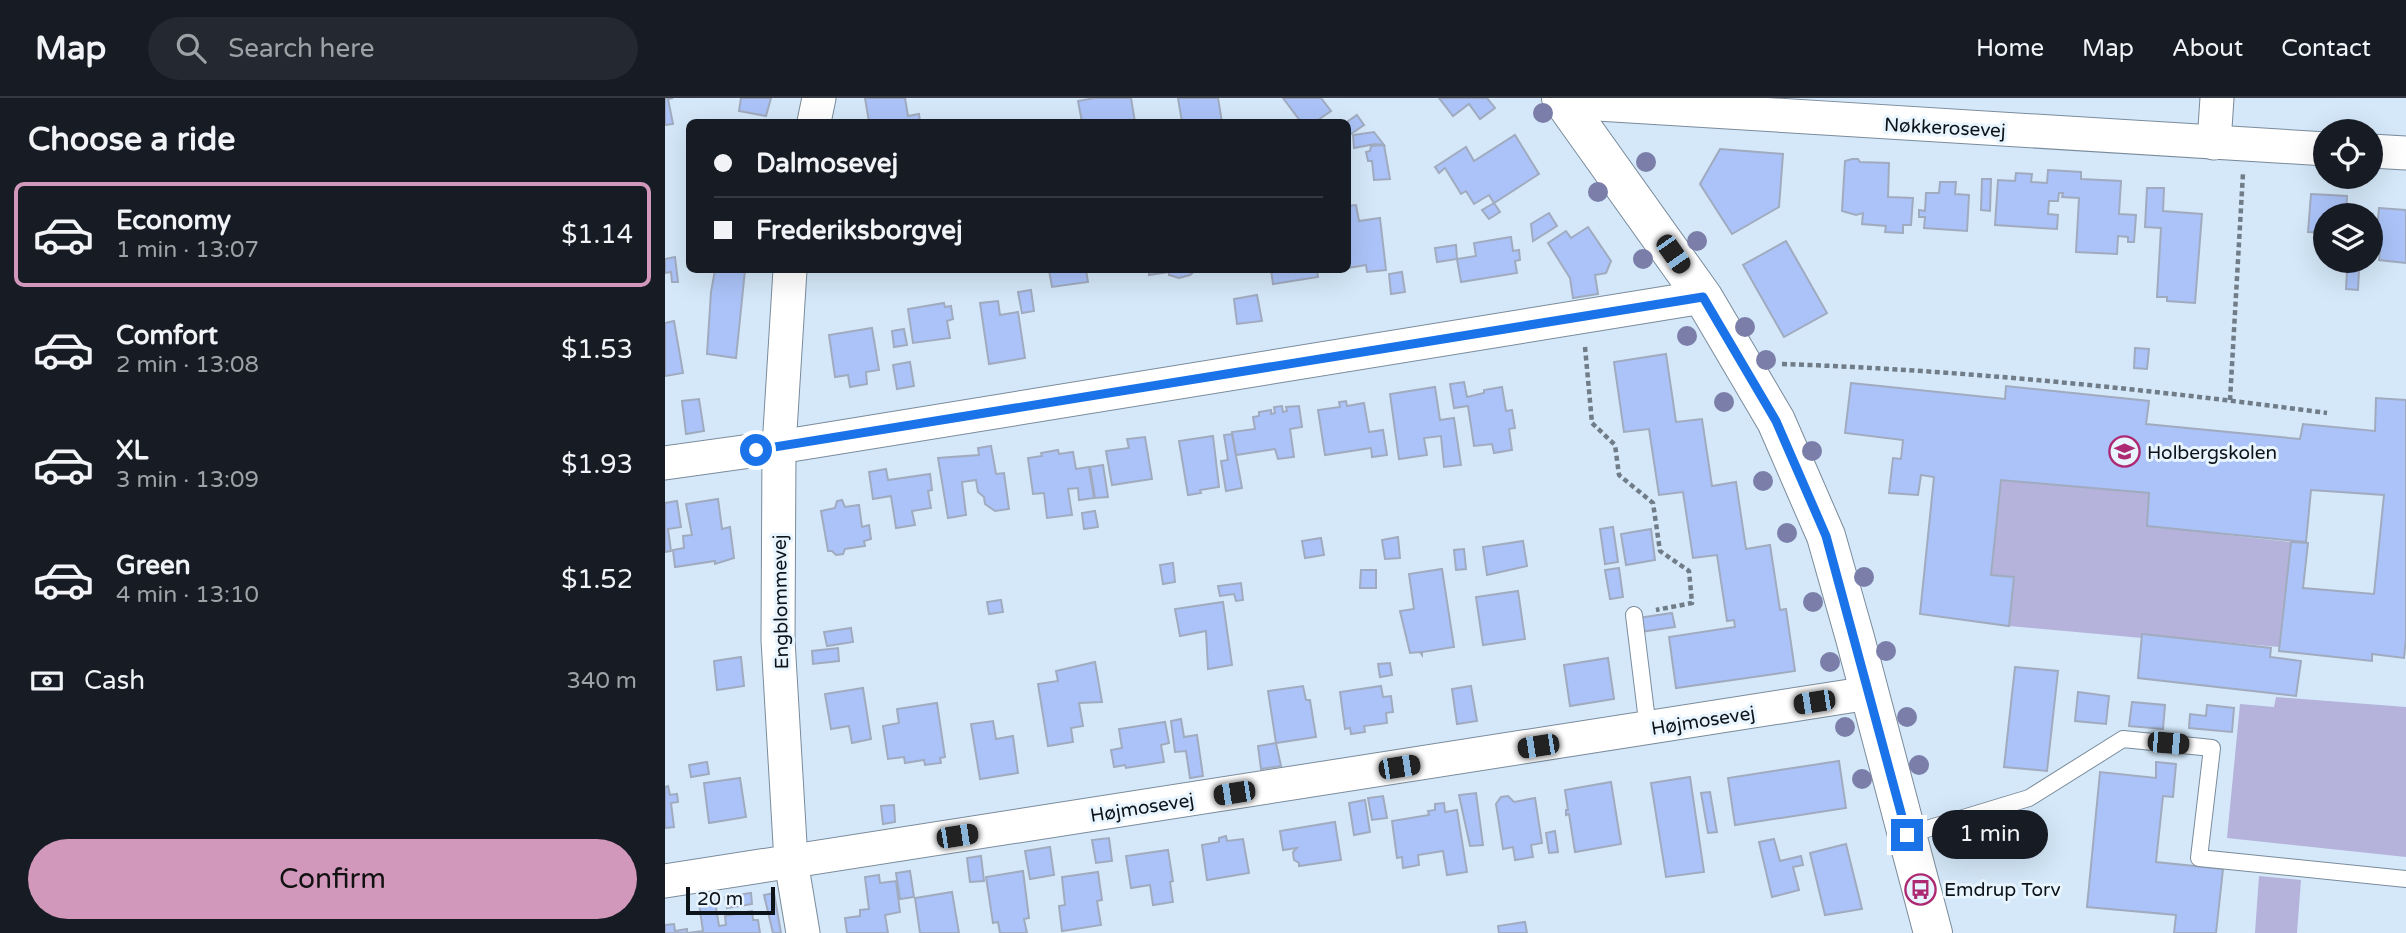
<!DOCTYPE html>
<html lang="en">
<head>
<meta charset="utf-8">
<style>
	:root { --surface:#171b24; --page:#242831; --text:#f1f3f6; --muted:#9ea1a6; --line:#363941; --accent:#d298bb }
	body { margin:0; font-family:"Varela Round",sans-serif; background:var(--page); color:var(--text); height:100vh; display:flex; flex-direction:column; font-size:26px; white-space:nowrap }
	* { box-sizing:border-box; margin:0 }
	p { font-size:23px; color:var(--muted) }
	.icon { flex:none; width:38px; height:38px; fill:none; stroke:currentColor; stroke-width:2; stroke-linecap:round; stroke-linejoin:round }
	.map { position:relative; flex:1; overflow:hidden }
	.side { display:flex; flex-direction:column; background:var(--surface); width:665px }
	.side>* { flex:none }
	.hud { position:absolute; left:21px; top:21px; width:665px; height:154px; border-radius:10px; box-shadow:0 7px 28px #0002; display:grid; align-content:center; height:154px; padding:0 28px; background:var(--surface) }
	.fabs { position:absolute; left:1648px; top:21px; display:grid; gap:14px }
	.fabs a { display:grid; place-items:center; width:70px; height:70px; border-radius:50%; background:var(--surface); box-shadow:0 7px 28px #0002; font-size:35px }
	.scale { position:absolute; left:21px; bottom:18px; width:89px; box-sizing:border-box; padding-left:7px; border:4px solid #0d1419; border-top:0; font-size:19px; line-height:24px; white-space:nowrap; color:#0d1419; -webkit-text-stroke:5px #e8f4fe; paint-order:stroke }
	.end { position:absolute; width:32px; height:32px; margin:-16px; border:9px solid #1a73e8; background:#fff; box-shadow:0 0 0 4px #fff }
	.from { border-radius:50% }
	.bubble { position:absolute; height:49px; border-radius:24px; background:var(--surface); box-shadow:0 7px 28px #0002; font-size:23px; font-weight:600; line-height:49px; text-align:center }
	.car { position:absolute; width:21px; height:42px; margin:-21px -10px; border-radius:9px; box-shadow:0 0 5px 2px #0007; background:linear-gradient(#222 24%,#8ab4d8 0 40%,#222 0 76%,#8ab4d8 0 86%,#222 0) }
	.hud b { display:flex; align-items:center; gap:24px; height:66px; font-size:26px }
	.hud b+b { border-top:2px solid var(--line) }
	.hud i { width:18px; height:18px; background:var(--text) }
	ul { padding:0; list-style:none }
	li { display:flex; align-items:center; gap:21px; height:105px; margin:0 14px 10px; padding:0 14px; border:4px solid transparent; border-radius:10px }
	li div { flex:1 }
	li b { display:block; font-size:26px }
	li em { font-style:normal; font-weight:600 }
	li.current { border-color:var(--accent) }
	li>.icon { width:63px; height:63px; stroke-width:1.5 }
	h2 { padding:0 28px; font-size:32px; line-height:84px }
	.pay { display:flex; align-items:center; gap:18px; height:77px; padding:0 28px; font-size:26px }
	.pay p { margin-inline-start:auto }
	.primary-button { display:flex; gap:14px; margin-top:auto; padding:14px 28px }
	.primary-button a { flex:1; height:80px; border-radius:42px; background:var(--accent); color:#111; font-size:28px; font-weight:600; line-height:80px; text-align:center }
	header { display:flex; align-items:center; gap:42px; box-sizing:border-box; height:98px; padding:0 35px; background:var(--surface); border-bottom:2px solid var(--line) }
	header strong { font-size:33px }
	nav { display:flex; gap:38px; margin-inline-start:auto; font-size:24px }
	.search { width:490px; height:63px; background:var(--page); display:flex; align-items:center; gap:18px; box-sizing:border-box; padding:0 24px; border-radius:38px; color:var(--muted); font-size:26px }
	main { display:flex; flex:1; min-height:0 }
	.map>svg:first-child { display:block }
</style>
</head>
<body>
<header>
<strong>Map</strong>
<div class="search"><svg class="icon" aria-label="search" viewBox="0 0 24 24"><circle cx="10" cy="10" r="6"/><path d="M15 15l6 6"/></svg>Search here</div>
<nav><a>Home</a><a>Map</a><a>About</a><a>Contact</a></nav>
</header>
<main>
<section class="side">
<h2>Choose a ride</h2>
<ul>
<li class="current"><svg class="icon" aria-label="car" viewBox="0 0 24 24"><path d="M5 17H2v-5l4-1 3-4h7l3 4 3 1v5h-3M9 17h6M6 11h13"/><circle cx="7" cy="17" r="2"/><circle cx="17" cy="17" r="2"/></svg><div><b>Economy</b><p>1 min · 13:07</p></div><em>$1.14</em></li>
<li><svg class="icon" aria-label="car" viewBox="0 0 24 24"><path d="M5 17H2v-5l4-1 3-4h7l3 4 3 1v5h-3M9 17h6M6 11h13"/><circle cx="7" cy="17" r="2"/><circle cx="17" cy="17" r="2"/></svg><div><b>Comfort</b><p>2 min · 13:08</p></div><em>$1.53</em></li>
<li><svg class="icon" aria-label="car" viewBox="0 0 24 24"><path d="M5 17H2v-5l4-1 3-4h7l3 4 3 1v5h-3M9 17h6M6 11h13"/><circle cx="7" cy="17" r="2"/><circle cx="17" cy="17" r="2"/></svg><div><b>XL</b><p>3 min · 13:09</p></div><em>$1.93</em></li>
<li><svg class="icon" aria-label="car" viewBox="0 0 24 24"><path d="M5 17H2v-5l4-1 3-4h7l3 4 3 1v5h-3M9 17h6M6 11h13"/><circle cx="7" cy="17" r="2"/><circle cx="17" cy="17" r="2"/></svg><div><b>Green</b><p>4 min · 13:10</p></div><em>$1.52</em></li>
</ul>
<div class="pay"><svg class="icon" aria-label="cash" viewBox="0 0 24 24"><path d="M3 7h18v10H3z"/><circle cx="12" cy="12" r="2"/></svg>Cash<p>340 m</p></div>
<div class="primary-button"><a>Confirm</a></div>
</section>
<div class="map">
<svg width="1741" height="835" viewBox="0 0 1741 835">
	<rect width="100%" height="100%" fill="#d4e8f9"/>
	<!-- green -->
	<g fill="#b5b3db">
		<polygon points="1336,382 1484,395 1482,428 1626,444 1614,549 1478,537 1477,540 1344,528 1349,480 1326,477"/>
		<polygon points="1611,599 1741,609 1741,759 1562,740 1575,606 1609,609"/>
		<polygon points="1594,778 1636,782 1632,835 1590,835"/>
	</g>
	<!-- building -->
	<g fill="#abc3f8" stroke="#a1abbf" stroke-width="2">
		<polygon points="0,0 8,0 3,1 8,26 0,27"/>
		<polygon points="76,0 106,0 101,18 74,13"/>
		<polygon points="200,0 240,0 243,18 254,16 255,24 204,24"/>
		<polygon points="430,0 466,0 470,24 417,24 413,3"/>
		<polygon points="513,0 553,0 557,24 517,24"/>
		<polygon points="618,0 656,0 666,13 650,24 636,24"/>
		<polygon points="774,0 822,0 830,10 815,21 804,6 788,18"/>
		<polygon points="692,17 699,27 686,36 682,24"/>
		<polygon points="709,34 719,47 710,46 689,50 688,37"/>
		<polygon points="850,37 874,76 829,105 824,97 809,106 801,93 796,96 780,70 774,75 770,69 801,49 809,63"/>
		<polygon points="719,47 725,81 709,82 707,63 703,63 701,54 705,53 706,48"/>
		<polygon points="1055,51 1118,56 1114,109 1067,136 1035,86"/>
		<polygon points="1187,61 1193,61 1195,64 1224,65 1223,99 1248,100 1246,127 1238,127 1238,135 1220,134 1221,128 1197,126 1198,115 1191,117 1177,113 1180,63"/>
		<polygon points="1383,72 1416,74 1416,81 1456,83 1454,116 1471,117 1469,144 1463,144 1463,139 1453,138 1452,156 1411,154 1414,100 1397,99 1398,95 1394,95 1393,103 1384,103 1383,116 1393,117 1392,131 1330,127 1333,82 1350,83 1351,75 1367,76 1366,84 1382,85"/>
		<polygon points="1317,81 1326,81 1325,113 1316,112"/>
		<polygon points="1275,84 1291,84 1290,96 1304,97 1302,133 1259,130 1260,119 1254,119 1254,112 1260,113 1261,95 1274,95"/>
		<polygon points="1482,90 1499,90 1498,113 1537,116 1530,205 1502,203 1502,199 1492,199 1496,130 1480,129"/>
		<polygon points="1646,96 1682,98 1681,117 1661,117 1661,144 1660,135 1643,134"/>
		<polygon points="829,105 835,114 824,121 817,112"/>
		<polygon points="691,107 694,123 715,120 721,172 702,174 701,167 683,170 682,108"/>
		<polygon points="1714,110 1741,112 1741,165 1714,162 1715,152 1710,151"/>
		<polygon points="884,115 892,128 868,143 866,126"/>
		<polygon points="923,129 946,163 941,175 930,177 933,196 908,200 905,180 883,145 901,133 906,140"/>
		<polygon points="846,139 848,153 854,152 855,162 850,163 852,175 796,184 792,161 811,158 809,145"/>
		<polygon points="1121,143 1162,215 1119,239 1078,167"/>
		<polygon points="791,147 792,161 772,164 770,150"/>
		<polygon points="10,159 13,184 7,184 6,174 0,175 0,161"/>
		<polygon points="50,172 80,172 71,260 42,256 46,194"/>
		<polygon points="384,172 421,172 423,184 387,189"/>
		<polygon points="484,172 529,172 530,173 525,177 514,180 504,177 504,174 484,177"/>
		<polygon points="606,172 652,172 653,179 608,186"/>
		<polygon points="1682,172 1694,172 1693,192 1681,191"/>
		<polygon points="737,174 740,194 726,196 724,176"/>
		<polygon points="366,192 369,213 357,215 353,194"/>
		<polygon points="592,197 597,223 572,226 569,201"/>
		<polygon points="333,203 335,217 353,214 360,260 324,266 315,205"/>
		<polygon points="279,205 280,209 286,208 288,221 282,223 285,240 248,245 243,211"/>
		<polygon points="9,223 18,275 0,278 0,225"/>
		<polygon points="207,230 214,272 201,274 202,286 185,289 183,277 170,279 164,237"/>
		<polygon points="239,231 242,247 229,249 227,233"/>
		<polygon points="1470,250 1484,251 1482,271 1469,270"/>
		<polygon points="1001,256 1011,324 1037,321 1047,388 1071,384 1081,451 1105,447 1115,512 1121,511 1130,573 1011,590 1004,539 1070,529 1069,522 1062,523 1052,457 1028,460 1018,394 994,397 984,331 959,334 949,264"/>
		<polygon points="245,264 249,288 232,291 228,267"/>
		<polygon points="799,284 802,299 819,295 819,292 837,289 841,313 847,312 850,330 844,331 847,352 829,355 827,346 809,348 803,308 789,310 785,286"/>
		<polygon points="1186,285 1340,301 1341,288 1484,303 1481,326 1635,341 1638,326 1710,333 1711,300 1741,302 1741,540 1739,560 1707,556 1707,563 1614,553 1626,444 1643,445 1638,490 1709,496 1719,397 1646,392 1641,444 1482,428 1484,395 1336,382 1326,477 1349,479 1344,528 1255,516 1269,379 1256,377 1253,397 1224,395 1228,360 1236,361 1238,342 1180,335"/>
		<polygon points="770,289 775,322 789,320 796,367 779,369 776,338 759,340 762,357 734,361 725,296"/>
		<polygon points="34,301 39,333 21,336 17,303"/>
		<polygon points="681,303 682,308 699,305 704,334 718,332 722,357 707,359 706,350 660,357 653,312 675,309 674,304"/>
		<polygon points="617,308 618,314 622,313 621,309 634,308 637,329 625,331 629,359 613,361 610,351 571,357 567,334 590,331 588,319 594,318 594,314 606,312 606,316 610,315 609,309"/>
		<polygon points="567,336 577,390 561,393 556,363 563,362 559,337"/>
		<polygon points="548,338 554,389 535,392 536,395 523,397 514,343"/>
		<polygon points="480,339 487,381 447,387 441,353 464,350 462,341"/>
		<polygon points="326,348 331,376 339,375 344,411 330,413 320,406 319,399 313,394 311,382 297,384 301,417 283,420 273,360 314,357 313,350"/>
		<polygon points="393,352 394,356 408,354 411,371 424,369 429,400 414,402 413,390 403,391 407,417 382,420 379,395 368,396 363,360 377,358 376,355"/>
		<polygon points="438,367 443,399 430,400 425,369"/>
		<polygon points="221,371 223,382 265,376 267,392 263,393 266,410 247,413 250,427 231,430 226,398 208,401 204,374"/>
		<polygon points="53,401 57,431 65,429 69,460 50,466 50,463 10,469 8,452 19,450 18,438 27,437 21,406"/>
		<polygon points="177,402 180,409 194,407 197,429 204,427 206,441 199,443 200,448 180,451 178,456 171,457 167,453 163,453 156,413 170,410 172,403"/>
		<polygon points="12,403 16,429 3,431 6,453 0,454 0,405"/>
		<polygon points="430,413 433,429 419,431 417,415"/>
		<polygon points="948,429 953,464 940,466 935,431"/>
		<polygon points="986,431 990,462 961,467 956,436"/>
		<polygon points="733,439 735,460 720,461 717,442"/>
		<polygon points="656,440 659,457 640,460 637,443"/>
		<polygon points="858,443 862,468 822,477 818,449"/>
		<polygon points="799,451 801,471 791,472 789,452"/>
		<polygon points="508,465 510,484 498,486 495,467"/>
		<polygon points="954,470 958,499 945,501 940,472"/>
		<polygon points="777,471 789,549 757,554 757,557 755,554 745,555 735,513 749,511 744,476"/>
		<polygon points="696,472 711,472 711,490 695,490"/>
		<polygon points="576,485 578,502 571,503 569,496 555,498 553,488"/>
		<polygon points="853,493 860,541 818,547 811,499"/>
		<polygon points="336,502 338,514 324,516 322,504"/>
		<polygon points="558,504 567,567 543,571 541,533 515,538 510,511"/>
		<polygon points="1007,515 1010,529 975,534 973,520"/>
		<polygon points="186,530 188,544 162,548 159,534"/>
		<polygon points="1477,536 1606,550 1605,559 1636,563 1631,598 1473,580"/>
		<polygon points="173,550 174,563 148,566 147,553"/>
		<polygon points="76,559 79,588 52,592 49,563"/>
		<polygon points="943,560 949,601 905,608 899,567"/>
		<polygon points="430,564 437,604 414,605 418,628 406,630 408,644 383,648 373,586 393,583 391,573"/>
		<polygon points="725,565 727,577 715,579 713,566"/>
		<polygon points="1350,569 1393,573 1382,673 1339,669"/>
		<polygon points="638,588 641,602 645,602 651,639 611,645 603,593"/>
		<polygon points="716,588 718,599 726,598 728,614 721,615 722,625 699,628 700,634 686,636 685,630 680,631 675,594"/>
		<polygon points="806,588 812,623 792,626 787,591"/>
		<polygon points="198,590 206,641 187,645 184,628 166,631 160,596"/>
		<polygon points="1413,594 1444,598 1441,626 1410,623"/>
		<polygon points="1467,604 1500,607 1498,631 1464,628"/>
		<polygon points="272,605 280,659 275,660 276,665 260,667 259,662 240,665 239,659 223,661 218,628 234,625 232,611"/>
		<polygon points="1542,607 1569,610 1567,634 1524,630 1525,616 1541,618"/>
		<polygon points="516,621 519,639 532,637 538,678 525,680 521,653 510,654 506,623"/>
		<polygon points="328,623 331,641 348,638 353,675 315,681 306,626"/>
		<polygon points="500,624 504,645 496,647 499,664 461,670 460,667 449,669 446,652 457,650 454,631"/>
		<polygon points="611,645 616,668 596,671 593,648"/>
		<polygon points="1174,663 1181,710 1070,727 1063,680"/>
		<polygon points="42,664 44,676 26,679 24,667"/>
		<polygon points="1491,664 1511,666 1508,699 1498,698 1491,764 1558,771 1551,835 1509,835 1511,817 1422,809 1435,674 1491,680"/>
		<polygon points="1025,679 1039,774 1001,779 986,685"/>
		<polygon points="75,680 81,719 44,725 39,685"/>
		<polygon points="946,684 956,746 910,754 904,716 901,717 901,712 903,712 900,692"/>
		<polygon points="3,688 5,697 12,696 13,704 6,705 9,729 0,730 0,689"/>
		<polygon points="1045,694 1052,734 1043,735 1036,695"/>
		<polygon points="811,695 818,747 805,748 794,697"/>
		<polygon points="718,698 722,720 707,722 703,700"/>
		<polygon points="843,698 849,704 870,700 877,745 866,747 868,759 850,762 848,749 838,751 831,706 836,699"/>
		<polygon points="700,702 705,734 689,737 684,705"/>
		<polygon points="779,705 780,714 792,712 802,774 782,777 778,753 753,757 754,767 738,770 737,759 732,760 727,723 764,717 763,713 770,712 770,706"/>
		<polygon points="229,707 230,724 218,726 216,708"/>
		<polygon points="670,724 676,762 634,768 634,765 629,762 628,754 632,750 618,752 615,733"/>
		<polygon points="890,733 893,754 884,755 881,735"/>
		<polygon points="561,738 562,743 578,741 584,775 542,782 537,747 554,744 554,740"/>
		<polygon points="444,740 447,763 431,765 427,742"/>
		<polygon points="1109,741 1115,763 1136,758 1138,767 1128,769 1134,792 1107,799 1094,744"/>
		<polygon points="1181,746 1197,811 1160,817 1145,755"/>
		<polygon points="385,749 389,777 365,781 360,753"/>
		<polygon points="503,752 508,783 505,784 508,804 488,807 485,787 466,790 461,758"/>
		<polygon points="316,758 319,783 305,784 302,760"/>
		<polygon points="245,773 249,799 235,801 231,775"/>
		<polygon points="358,773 364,820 359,821 362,835 335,835 333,824 328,825 321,779"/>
		<polygon points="433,774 437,802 432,803 436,827 397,833 394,808 400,807 397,779"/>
		<polygon points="214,777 215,785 231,783 235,814 220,817 223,835 182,835 180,820 195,818 195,812 204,811 200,779"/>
		<polygon points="287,794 294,835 255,835 250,800"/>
		<polygon points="86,795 87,806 62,810 60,799"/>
		<polygon points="109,795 116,835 108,835 99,797"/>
		<polygon points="50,803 54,828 61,827 60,818 87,813 88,822 93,822 95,835 0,835 0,827 9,826 10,833 22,831 22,835 38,833 34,806"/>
		<polygon points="860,824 862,835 834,835 833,828"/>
	</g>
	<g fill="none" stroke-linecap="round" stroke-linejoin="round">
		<defs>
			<g id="service">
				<polyline points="969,517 983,631"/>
				<polyline points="1242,737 1364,700 1458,641 1547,650 1534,760 1741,781"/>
			</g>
			<g id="minor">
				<polyline points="900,4 1661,51"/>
				<polyline points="149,24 154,0"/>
				<polyline points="1549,45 1552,0"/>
				<polyline points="1706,53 1741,55"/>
				<polyline points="125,172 114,349 113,542 126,763 138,835"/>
				<polyline points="0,365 114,349 1038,199"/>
				<polyline points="0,783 1204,595"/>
			</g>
			<polyline id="tertiary" points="896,0 1038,199 1111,323 1161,438 1190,540 1268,835"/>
		</defs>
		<!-- service casing -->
		<use href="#service" stroke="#7a8b9b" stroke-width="18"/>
		<!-- minor casing -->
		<use href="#minor" stroke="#7a8b9b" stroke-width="35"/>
		<!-- tertiary casing -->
		<use href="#tertiary" stroke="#7a8b9b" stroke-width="40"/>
		<!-- path -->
		<g stroke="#707d88" stroke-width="4.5" stroke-dasharray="5 3.5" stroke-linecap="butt">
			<polyline points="920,249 927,325 950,347 954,377 988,405 995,453 1024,473 1027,505 991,512"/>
			<path d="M1117,266C1299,272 1481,291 1662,315"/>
			<polyline points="1565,302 1578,75"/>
		</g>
		<!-- service -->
		<use href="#service" stroke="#fff" stroke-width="16"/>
		<!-- minor -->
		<use href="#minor" stroke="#fff" stroke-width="33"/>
		<!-- tertiary -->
		<use href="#tertiary" stroke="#fff" stroke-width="38"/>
	</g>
	<!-- trees -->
	<g fill="#7b7ea9">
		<circle cx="878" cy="15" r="10"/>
		<circle cx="981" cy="64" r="10"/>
		<circle cx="933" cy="94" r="10"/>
		<circle cx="1032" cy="143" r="10"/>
		<circle cx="978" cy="161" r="10"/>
		<circle cx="1080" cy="229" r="10"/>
		<circle cx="1022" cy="238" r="10"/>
		<circle cx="1101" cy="262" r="10"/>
		<circle cx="1059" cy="304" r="10"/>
		<circle cx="1147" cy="353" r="10"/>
		<circle cx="1098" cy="383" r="10"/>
		<circle cx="1122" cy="435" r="10"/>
		<circle cx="1199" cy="479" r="10"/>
		<circle cx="1148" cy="504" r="10"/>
		<circle cx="1221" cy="553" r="10"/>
		<circle cx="1165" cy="564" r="10"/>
		<circle cx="1242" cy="619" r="10"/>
		<circle cx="1180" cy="629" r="10"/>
		<circle cx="1254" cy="667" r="10"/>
		<circle cx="1197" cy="681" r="10"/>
	</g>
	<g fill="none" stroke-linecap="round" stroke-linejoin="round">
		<!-- route -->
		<polyline stroke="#1a73e8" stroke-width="9" points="91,352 1038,199 1111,323 1161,438 1242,737"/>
	</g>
	<!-- icons -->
	<defs>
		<symbol id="school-ring" viewBox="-11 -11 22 22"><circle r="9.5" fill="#e8f4fe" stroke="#ad2972" stroke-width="1.5"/><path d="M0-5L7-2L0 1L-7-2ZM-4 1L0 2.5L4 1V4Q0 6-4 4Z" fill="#ad2972"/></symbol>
		<symbol id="bus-ring" viewBox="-11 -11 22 22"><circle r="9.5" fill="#e8f4fe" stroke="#ad2972" stroke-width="1.5"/><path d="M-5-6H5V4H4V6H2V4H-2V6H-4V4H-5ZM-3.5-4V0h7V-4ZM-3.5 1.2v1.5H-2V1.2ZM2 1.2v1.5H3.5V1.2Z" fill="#ad2972"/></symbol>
	</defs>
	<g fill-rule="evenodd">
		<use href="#school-ring" x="1442" y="336" width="35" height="35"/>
		<use href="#bus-ring" x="1238" y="774" width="35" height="35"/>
	</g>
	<g text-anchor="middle" stroke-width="6" stroke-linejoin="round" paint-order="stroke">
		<!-- street labels -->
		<g font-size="19" fill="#0d1419" stroke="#e8f4fe">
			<text transform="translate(1280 29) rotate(3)" y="7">Nøkkerosevej</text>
			<text transform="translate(115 504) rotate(-91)" y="7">Engblommevej</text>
			<text transform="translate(1038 622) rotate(-9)" y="7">Højmosevej</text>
			<text transform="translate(477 709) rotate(-9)" y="7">Højmosevej</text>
		</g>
		<!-- poi labels -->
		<g font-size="19" fill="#0d1419" stroke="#e8f4fe" text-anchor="start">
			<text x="1482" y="361">Holbergskolen</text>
			<text x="1279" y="798">Emdrup Torv</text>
		</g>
	</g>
</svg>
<div class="fabs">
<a><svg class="icon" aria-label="locate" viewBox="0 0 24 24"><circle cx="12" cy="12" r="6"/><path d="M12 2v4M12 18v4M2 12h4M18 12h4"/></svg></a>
<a><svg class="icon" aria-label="layers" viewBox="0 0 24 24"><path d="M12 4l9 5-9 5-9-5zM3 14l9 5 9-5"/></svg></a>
</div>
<div class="scale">20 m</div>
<i class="end from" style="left:91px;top:352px"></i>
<i class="end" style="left:1242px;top:737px"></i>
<div class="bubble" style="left:1267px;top:712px;width:116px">1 min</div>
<i class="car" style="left:1008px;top:156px;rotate:145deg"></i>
<i class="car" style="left:1149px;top:604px;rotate:261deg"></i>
<i class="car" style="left:1503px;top:645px;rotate:95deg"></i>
<i class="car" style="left:873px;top:648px;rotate:261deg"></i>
<i class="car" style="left:734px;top:669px;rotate:81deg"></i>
<i class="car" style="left:569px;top:695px;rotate:261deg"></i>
<i class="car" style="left:292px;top:738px;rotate:81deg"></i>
<div class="hud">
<b><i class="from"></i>Dalmosevej</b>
<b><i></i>Frederiksborgvej</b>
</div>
</div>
</main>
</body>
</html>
